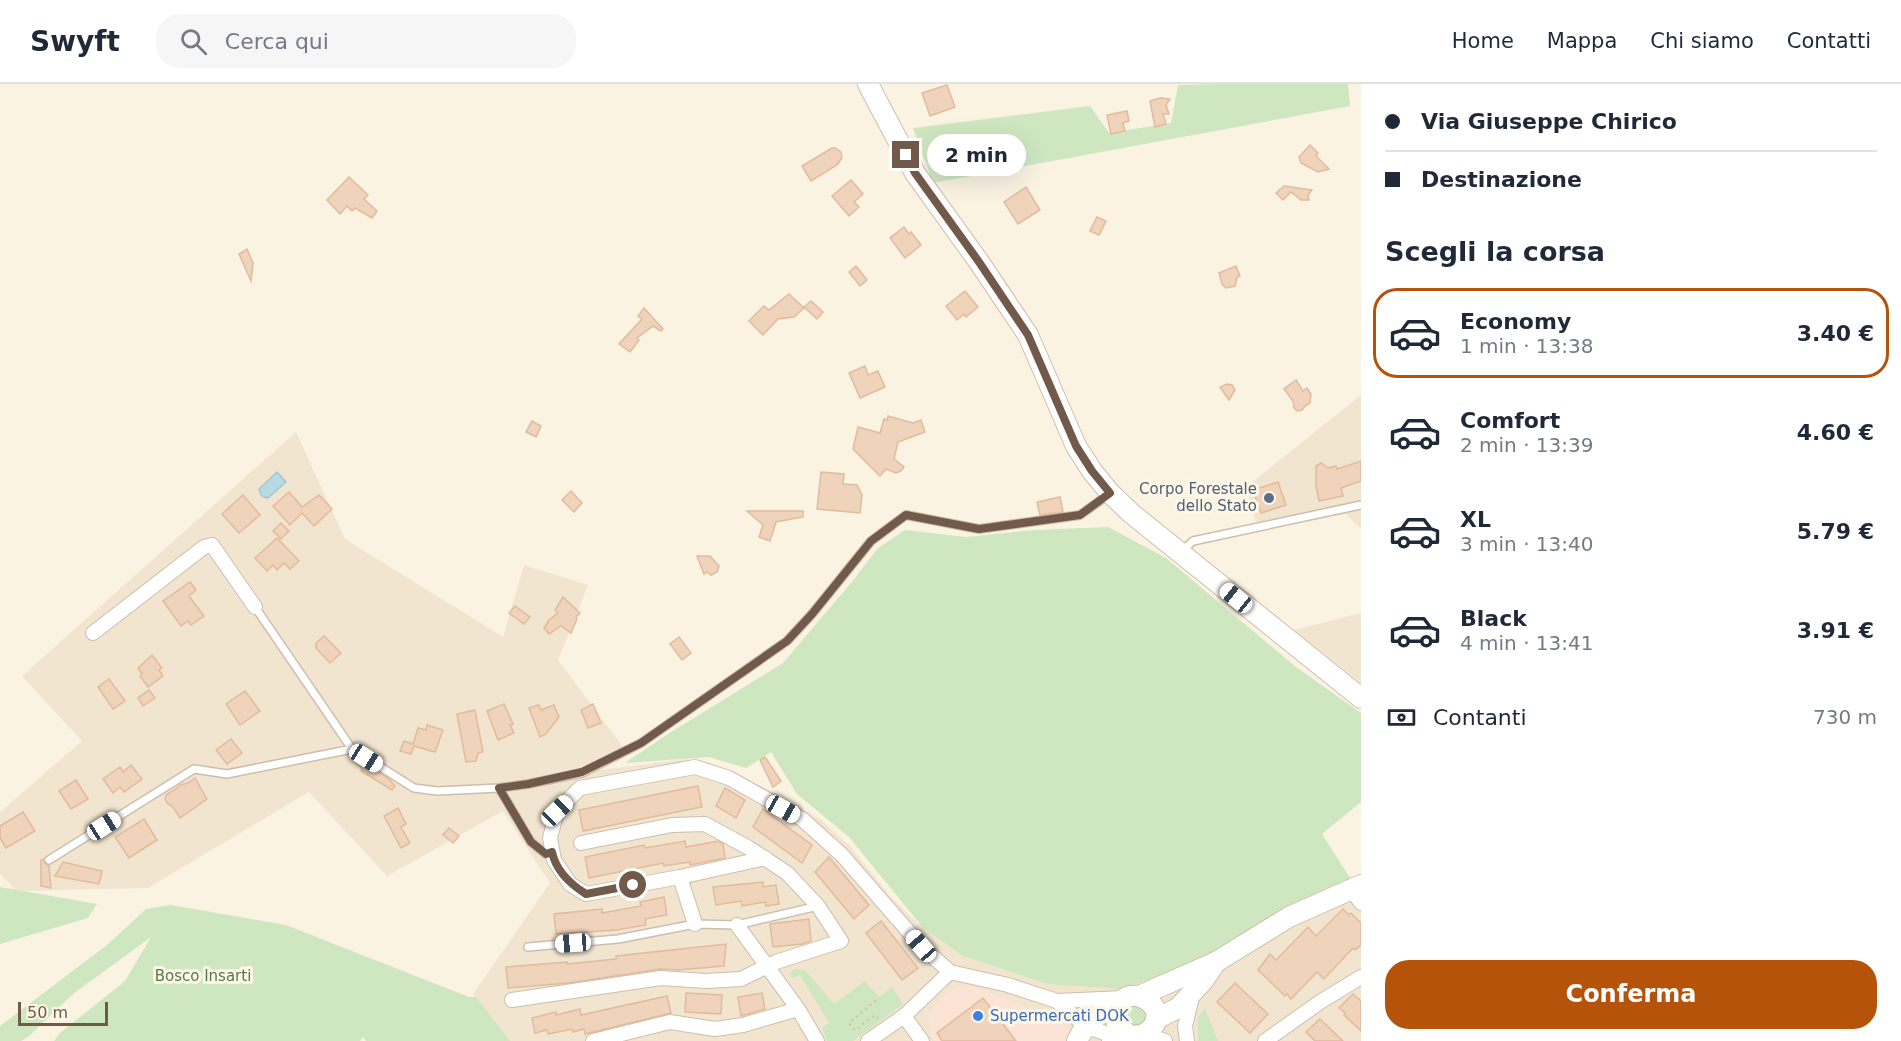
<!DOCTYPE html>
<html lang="it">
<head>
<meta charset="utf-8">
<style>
	:root { --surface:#fff; --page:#f6f6f7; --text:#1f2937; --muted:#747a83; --line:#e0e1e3; --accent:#b45309 }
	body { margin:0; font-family:"DejaVu Sans",sans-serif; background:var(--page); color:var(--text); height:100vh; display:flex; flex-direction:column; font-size:22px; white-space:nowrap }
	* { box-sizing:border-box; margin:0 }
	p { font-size:20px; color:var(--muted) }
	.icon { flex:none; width:33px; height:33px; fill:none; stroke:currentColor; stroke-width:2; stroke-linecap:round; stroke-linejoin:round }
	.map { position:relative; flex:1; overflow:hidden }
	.drawer { display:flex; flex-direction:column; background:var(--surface); width:540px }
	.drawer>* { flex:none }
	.top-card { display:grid; align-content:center; height:132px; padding:0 24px; background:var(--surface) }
	.scale { position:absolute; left:18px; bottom:15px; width:90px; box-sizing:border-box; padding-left:6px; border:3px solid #715a4a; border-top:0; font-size:16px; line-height:21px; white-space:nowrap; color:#715a4a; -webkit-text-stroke:4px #fef7e7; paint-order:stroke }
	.end { position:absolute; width:27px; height:27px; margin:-14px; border:8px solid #715a4a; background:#fff; box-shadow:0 0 0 3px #fff }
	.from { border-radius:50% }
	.bubble { position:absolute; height:42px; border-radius:21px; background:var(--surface); box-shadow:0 6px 24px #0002; font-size:20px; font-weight:600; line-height:42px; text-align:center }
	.car { position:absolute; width:18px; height:36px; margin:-18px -9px; border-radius:8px; box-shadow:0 0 4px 2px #0007; background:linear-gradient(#fff 24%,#345 0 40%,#fff 0 76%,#345 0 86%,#fff 0) }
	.top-card b { display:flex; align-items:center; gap:21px; height:57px; font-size:22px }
	.top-card b+b { border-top:2px solid var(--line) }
	.top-card i { width:15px; height:15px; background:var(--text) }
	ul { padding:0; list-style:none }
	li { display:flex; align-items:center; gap:18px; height:90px; margin:0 12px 9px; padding:0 12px; border:3px solid transparent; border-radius:24px }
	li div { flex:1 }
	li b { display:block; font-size:22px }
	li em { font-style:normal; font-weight:600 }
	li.active { border-color:var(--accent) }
	li>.icon { width:54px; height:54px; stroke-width:1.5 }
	h2 { padding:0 24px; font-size:27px; line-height:72px }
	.pay { display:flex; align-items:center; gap:15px; height:66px; padding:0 24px; font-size:22px }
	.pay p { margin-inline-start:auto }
	.action { display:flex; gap:12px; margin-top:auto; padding:12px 24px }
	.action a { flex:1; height:69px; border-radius:24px; background:var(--accent); color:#fff; font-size:24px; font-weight:600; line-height:69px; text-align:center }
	header { display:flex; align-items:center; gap:36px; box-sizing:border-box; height:84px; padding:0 30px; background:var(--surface); border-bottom:2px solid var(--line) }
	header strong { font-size:28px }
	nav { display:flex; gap:33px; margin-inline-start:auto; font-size:21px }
	.search { width:420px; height:54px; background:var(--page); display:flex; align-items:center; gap:15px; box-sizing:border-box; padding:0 21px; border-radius:24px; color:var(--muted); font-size:22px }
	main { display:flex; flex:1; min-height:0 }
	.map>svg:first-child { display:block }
</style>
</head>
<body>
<header>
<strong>Swyft</strong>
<div class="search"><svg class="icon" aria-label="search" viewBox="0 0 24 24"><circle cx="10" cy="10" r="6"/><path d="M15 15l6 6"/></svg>Cerca qui</div>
<nav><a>Home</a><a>Mappa</a><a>Chi siamo</a><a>Contatti</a></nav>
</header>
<main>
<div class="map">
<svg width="1361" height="957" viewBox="0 0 1361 957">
	<rect width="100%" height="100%" fill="#fbf3e2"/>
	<!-- residential -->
	<g fill="#f2e5d0">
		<polygon points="1361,311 1361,445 1346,430 1258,446 1246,403"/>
		<polygon points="296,348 345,455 503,553 524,481 588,501 558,576 626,667 583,688 687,675 719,684 745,694 794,719 820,735 850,762 890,812 924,845 963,872 1047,900 1201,877 1285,823 1361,790 1361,957 500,957 506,952 473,910 550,799 503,727 387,792 309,708 148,804 17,807 0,790 0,728 82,657 22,592"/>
		<polygon points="1361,529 1361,599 1294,546"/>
	</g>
	<!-- commercial -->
	<polygon fill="#fbe3d6" points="967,900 1044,930 1067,943 1071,955 1070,957 935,957 932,953 928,930 947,909"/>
	<!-- green -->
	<g fill="#cee7c1">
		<polygon points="1219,0 1348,0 1350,22 933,99 913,44 1090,22 1109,49 1171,39 1178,1"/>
		<polygon points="1108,443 1166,474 1296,583 1361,629 1361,718 1322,750 1350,794 1285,823 1201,877 1121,905 1047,900 963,872 924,845 849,753 797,710 771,668 746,684 709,673 625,679 668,650 783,579 851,499 878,464 905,446 966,453 1034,446"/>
		<polygon points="0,803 97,820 88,834 0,860"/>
		<polygon points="170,821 286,841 469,913 476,913 510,957 366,957 363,953 360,957 54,957 60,949 125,897 151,853 73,910 28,953 21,957 0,957 0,942 107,861 146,825"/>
		<polygon points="794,885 805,886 834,920 865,897 879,913 892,903 903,920 853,957 827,957 822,944 829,939 800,891 792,894 790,889"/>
		<polygon points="1129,921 1141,921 1148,931 1143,942 1127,942 1124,927"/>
		<polygon points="1205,925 1218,957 1198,957 1198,933"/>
	</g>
	<!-- water -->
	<path fill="#b7dae3" stroke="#9ec8d4" stroke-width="1.5" d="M277,388L286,398L268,414C262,413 260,411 259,405Z"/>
	<!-- building -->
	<g fill="#efd3ba" stroke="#e1bb9c" stroke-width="1.5">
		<polygon points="947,1 955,23 930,32 922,9"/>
		<polygon points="1160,14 1170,15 1166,21 1169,30 1163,30 1166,40 1155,43 1150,17"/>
		<polygon points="1127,27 1129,37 1123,39 1125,47 1111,50 1107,31"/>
		<polygon points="1310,61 1318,69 1316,72 1329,85 1318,88 1301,79 1299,73"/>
		<polygon points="832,64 835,64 841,68 842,74 837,81 811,97 802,82"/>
		<polygon points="349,93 368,111 364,115 377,127 372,134 355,124 352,127 347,122 340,130 327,116"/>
		<polygon points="851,96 863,110 854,118 859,123 849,132 832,112"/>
		<polygon points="1284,102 1312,106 1308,111 1309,116 1301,116 1291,108 1283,116 1276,109"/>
		<polygon points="1026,103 1040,126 1018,140 1004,118"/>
		<polygon points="1097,133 1106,137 1099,151 1090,147"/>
		<polygon points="904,143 909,150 911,148 921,161 905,174 890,154"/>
		<polygon points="247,165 253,179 251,197 239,170"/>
		<polygon points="856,182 867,196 860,202 849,188"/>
		<polygon points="1236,182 1240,192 1237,193 1235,202 1226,204 1222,200 1219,189"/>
		<polygon points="965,207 978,223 966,233 964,230 957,236 946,222"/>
		<polygon points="789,210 804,224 794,233 778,235 763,251 749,237 764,222 769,226"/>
		<polygon points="811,217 823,228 817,235 804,223"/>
		<polygon points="644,224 663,245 661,247 653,242 637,254 639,256 630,268 619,260 642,235 638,232"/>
		<polygon points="865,282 868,291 878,287 885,303 860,314 849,289"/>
		<polygon points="1296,296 1303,307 1307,304 1311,310 1310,319 1305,322 1302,326 1297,327 1294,324 1293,317 1284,305"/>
		<polygon points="1227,300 1232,301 1235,306 1229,316 1220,303"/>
		<polygon points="888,332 913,339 921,336 925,348 898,358 894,375 904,383 901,387 896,389 886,385 880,392 853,365 858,343 880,349 884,335 887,336"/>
		<polygon points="532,337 541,342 536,353 526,348"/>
		<polygon points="1361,377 1361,397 1341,404 1343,412 1319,417 1316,402 1316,382 1321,379 1328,384 1336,382 1337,385"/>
		<polygon points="821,388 844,390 843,400 857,401 862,411 860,429 817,425"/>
		<polygon points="1278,398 1286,421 1261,429 1253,406"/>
		<polygon points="571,407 582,419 574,428 562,416"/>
		<polygon points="289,408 302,423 319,411 332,425 314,442 302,429 290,441 273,422"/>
		<polygon points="243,411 260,431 239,449 222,430"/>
		<polygon points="1060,413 1063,428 1040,431 1037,418"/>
		<polygon points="747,427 803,427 803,433 776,438 770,457 759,453 763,441"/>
		<polygon points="281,439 289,447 281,455 273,447"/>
		<polygon points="277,454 299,477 290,485 284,479 277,486 273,481 267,487 255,474"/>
		<polygon points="697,472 710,472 719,482 717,488 711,491 707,488 704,490"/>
		<polygon points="190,498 196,506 189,512 204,532 191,541 188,537 181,542 163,517"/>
		<polygon points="563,513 580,529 576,533 577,535 571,549 561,542 549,550 544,544 549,536 558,529 555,526"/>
		<polygon points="515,522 530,533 524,540 509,529"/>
		<polygon points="324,552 341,569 330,579 316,564 316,559"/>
		<polygon points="679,553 691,569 682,576 670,560"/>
		<polygon points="152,571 162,584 159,586 163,592 148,603 140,592 142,590 138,584"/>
		<polygon points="109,595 125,617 113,625 98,603"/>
		<polygon points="149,606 155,614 143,622 138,614"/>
		<polygon points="245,607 260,627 240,641 226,620"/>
		<polygon points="504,620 513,640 510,641 514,649 498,656 487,627"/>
		<polygon points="593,620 601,639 588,644 581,626"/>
		<polygon points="539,621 541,626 554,621 559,633 546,650 540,653 529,624"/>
		<polygon points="475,626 483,668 478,669 476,677 466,678 457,630"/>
		<polygon points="427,641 443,646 435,668 414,662 411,670 400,667 404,657 413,660 418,644 426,646"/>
		<polygon points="231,655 242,669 227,680 216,666"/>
		<polygon points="354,673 389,695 395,702 392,706 361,687 362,684 352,675"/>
		<polygon points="765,673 781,697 773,703 760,676"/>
		<polygon points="131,681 142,695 124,708 120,703 113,709 103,695 120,683 123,688"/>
		<polygon points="195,694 207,715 180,734 172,722 167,719 165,715 166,711 177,704 180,701 188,699"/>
		<polygon points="76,696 88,715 71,725 59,707"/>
		<polygon points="698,702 702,723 583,747 579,726"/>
		<polygon points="725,704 745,716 736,734 716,722"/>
		<polygon points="398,724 406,740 401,743 410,759 401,764 384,732"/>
		<polygon points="763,725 812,761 802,779 753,743"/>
		<polygon points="23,728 35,747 6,764 0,754 0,742"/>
		<polygon points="144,735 157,756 129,774 115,753"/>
		<polygon points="449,744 459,752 453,759 443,751"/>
		<polygon points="685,757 686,763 718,757 723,760 725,774 690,781 690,778 664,782 663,779 589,794 585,773 644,761 645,764"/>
		<polygon points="829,773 869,821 854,835 815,788"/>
		<polygon points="44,775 45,779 49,782 51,804 41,802 41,776"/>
		<polygon points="63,778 102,787 99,800 55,792"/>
		<polygon points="763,798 763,803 776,801 779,820 766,822 765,818 742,822 741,817 716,821 713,803"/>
		<polygon points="664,813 667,831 645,835 646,841 617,846 556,850 554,830 602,825 602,829 641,822 640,818"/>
		<polygon points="1343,825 1349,831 1351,829 1361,839 1361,861 1355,866 1353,864 1324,895 1317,888 1291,915 1287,910 1285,912 1258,886 1270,870 1276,876 1308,843 1316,852"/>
		<polygon points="809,835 811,857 802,860 773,863 770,840"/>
		<polygon points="881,837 918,884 902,896 866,849"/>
		<polygon points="726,860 724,882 678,886 660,885 569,899 508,904 506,883 567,878 567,880 616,875 616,872"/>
		<polygon points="1235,899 1268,930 1250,949 1217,918"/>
		<polygon points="686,909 722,911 721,930 685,928"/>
		<polygon points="762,909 765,925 741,932 738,913"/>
		<polygon points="1353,910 1361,917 1361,947 1344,931 1345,929 1339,924"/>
		<polygon points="667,912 671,929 585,950 584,945 573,948 572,945 548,950 547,946 535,949 532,934 556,928 556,931 580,925 581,931"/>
		<polygon points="983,914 1016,957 942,957 937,949"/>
		<polygon points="1320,935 1343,957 1315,957 1306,948"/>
	</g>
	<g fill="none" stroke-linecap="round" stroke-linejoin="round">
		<defs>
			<g id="lane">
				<polyline points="1182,467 1193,457 1361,421"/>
				<polyline points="255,523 352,665"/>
				<polyline points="499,704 531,758 546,770 552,768"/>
				<polyline points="49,776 194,685 227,690 352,665 414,704 437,707 499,704 528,700 582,689 641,659 787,557 812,530 871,457 906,431 979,445 1080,431 1108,411"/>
				<polyline points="528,863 618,855 695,840 737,841 818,822"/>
			</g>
			<g id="street">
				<polyline points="93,549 204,463 212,461 255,523"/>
				<polyline points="765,774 680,793 586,810 570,800 554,776 550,754 557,727 580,704 695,683 729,694 802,735 842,771 921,862 950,888"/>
				<polyline points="680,793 695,840"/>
				<polyline points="1351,805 1361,819"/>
				<polyline points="737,841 798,925 817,957"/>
				<polyline points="512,916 661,894 706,897 741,895 776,878 841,857 818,822 787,789 749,764 705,740 672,741 581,759"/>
				<polyline points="1057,917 1086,943 1118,953"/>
				<polyline points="904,932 922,957"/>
				<polyline points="1144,950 1165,957"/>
				<polyline points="593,957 670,938 715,945 743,941 798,925"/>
				<polyline points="868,957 904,932 950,888 1008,901 1057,917 1124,914"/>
				<polyline points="1187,957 1185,942 1193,909"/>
				<polyline points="1265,957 1320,918 1361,893"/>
			</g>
			<g id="secondary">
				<polyline points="868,0 915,89 979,178 1028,251 1076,362 1092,387 1110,409 1132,430 1361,614"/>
				<polyline points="1139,912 1216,878 1289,833 1361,801"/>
				<polyline points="1156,935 1178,924 1203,897 1216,878"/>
				<path d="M1077,957C1086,937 1103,927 1121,918"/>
				<path d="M1112,957C1127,947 1136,956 1147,948C1180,924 1119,890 1116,931C1115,940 1121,946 1128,950"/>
			</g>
		</defs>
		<!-- lane casing -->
		<use href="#lane" stroke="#cebdac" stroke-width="10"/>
		<!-- street casing -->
		<use href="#street" stroke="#cebdac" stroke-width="16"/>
		<!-- secondary casing -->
		<use href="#secondary" stroke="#d0bda9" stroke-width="22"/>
		<!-- path -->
		<polyline stroke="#d3b69e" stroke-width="2" stroke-dasharray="1.5 4.5" stroke-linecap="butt" points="878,934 875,931 855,946 849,939 879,914"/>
		<!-- lane -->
		<use href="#lane" stroke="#fff" stroke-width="7"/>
		<!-- street -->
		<use href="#street" stroke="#fff" stroke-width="14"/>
		<!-- secondary -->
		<use href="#secondary" stroke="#fff" stroke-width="20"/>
	</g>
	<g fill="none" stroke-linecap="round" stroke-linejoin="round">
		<!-- route -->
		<path stroke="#715a4a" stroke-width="8" d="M633,801L586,810C570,800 556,787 552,768L546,770L531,758L499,704L528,700L582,688L641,659L787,557L812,530L871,457L906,431L979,445L1080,431L1110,409L1092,387L1076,362L1028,251L979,178L915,89L906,71"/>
	</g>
	<!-- markers -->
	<circle fill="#5c6f8a" stroke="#fef7e7" stroke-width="2" cx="1269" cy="414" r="6"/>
	<circle fill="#3f7fe0" stroke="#fef7e7" stroke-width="2" cx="978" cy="932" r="6"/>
	<g text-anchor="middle" stroke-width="6" stroke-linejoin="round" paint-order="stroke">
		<!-- service labels -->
		<g font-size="15" fill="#4e5e75" stroke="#fef7e7" text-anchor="end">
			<text x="1257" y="410">Corpo Forestale<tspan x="1257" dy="17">dello Stato</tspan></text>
		</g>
		<!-- park labels -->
		<g font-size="15" fill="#527c45" stroke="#fef7e7">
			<text x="203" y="897">Bosco Insarti</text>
		</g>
		<!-- shop labels -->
		<g font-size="15" fill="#366cbe" stroke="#fef7e7" text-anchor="start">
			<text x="990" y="937">Supermercati DOK</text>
		</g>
	</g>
</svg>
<div class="scale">50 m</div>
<i class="end from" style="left:633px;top:801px"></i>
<i class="end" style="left:906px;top:71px"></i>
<div class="bubble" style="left:927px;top:50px;width:99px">2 min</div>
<i class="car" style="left:1236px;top:514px;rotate:309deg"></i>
<i class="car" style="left:366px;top:674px;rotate:122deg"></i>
<i class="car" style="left:783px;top:725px;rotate:119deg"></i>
<i class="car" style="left:557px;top:727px;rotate:46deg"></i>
<i class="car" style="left:104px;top:742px;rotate:58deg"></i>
<i class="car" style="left:573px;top:859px;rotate:266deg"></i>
<i class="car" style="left:921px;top:862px;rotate:319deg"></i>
</div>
<section class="drawer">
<div class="top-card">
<b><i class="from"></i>Via Giuseppe Chirico</b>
<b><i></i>Destinazione</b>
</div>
<h2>Scegli la corsa</h2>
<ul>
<li class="active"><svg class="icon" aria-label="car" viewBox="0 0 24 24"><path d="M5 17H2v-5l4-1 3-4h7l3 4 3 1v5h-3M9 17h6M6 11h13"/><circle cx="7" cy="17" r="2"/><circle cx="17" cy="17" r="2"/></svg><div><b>Economy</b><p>1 min · 13:38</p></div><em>3.40 €</em></li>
<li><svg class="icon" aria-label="car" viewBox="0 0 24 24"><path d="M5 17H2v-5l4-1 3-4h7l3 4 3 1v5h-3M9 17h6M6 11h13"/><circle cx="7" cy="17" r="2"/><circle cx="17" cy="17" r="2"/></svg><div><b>Comfort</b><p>2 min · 13:39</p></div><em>4.60 €</em></li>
<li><svg class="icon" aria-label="car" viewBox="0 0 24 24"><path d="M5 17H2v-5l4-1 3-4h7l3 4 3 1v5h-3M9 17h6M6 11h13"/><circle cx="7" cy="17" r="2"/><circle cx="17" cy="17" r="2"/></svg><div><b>XL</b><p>3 min · 13:40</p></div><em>5.79 €</em></li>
<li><svg class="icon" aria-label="car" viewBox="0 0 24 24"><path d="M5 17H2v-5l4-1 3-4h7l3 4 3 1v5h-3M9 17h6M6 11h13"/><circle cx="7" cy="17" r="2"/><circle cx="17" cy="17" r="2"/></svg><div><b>Black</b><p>4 min · 13:41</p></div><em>3.91 €</em></li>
</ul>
<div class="pay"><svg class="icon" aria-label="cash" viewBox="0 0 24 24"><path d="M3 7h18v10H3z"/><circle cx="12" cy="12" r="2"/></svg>Contanti<p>730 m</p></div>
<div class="action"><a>Conferma</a></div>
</section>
</main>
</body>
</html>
